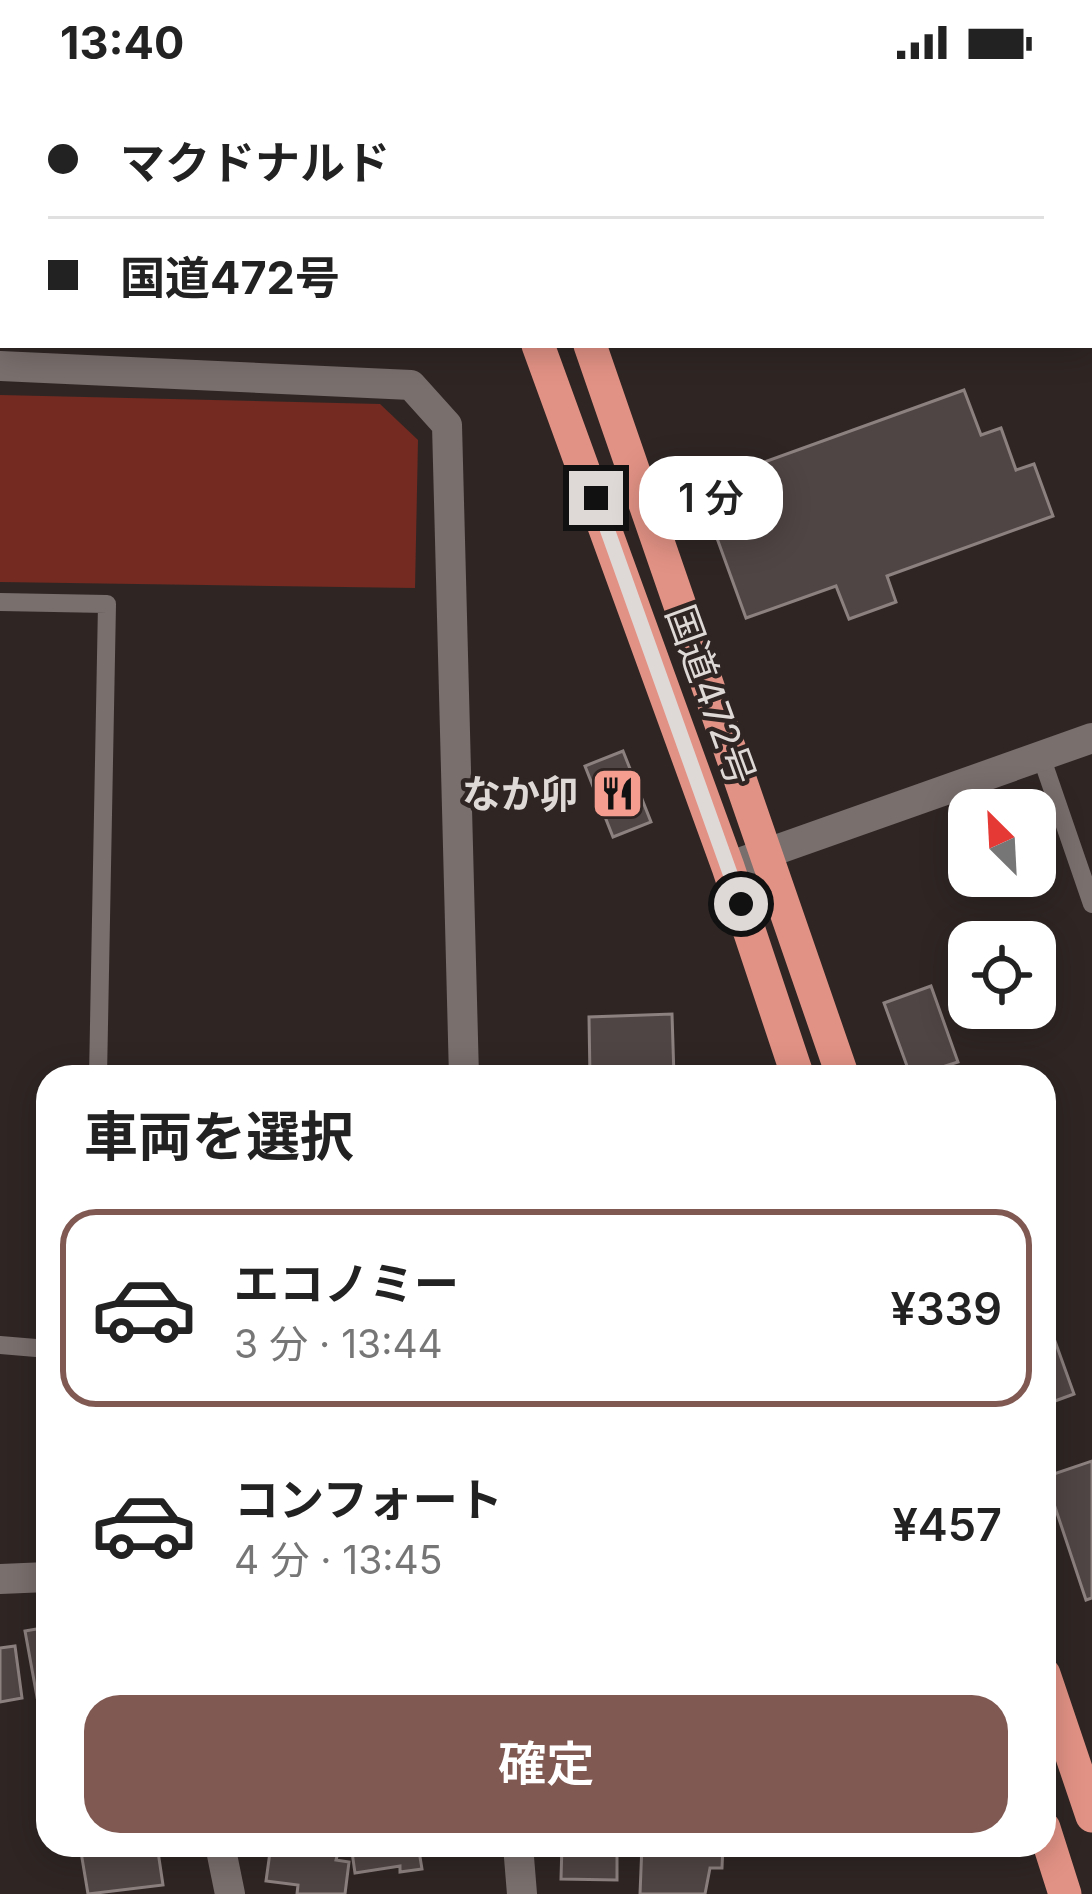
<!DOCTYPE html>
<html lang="ja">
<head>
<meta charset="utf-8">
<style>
	:root { --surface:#fff; --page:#f2f2f2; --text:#222; --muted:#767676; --line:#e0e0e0; --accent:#815953 }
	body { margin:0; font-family:Inter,"Noto Sans JP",sans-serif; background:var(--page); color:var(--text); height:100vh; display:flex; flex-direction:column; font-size:45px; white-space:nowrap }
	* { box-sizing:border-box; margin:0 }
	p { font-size:39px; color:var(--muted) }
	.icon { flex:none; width:66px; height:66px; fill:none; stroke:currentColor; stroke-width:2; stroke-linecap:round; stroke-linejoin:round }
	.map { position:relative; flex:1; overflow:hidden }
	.sheet { position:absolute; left:36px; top:981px; width:1020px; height:792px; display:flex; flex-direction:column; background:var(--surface); border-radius:36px; box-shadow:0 6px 30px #0003 }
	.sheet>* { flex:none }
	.banner { position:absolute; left:0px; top:0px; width:1092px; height:264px; box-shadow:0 6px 30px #0003; display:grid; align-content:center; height:264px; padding:0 48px; background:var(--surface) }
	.needle { width:78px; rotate:336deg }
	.tools { position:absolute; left:948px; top:705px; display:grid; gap:24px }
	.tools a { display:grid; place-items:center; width:108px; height:108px; border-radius:24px; background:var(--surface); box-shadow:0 6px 30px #0003; font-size:60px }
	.end { position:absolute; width:54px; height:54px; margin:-27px; border:15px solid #ded8d7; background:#111; box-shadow:0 0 0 6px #111 }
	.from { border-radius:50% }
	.bubble { position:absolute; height:84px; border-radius:36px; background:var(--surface); box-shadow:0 6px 30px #0003; font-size:39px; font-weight:600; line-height:84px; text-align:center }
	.banner b { display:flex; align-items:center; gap:42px; height:114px; font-size:45px }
	.banner b+b { border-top:3px solid var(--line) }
	.banner i { width:30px; height:30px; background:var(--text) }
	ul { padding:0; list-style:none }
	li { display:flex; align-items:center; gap:36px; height:198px; margin:0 24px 18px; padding:0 24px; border:6px solid transparent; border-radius:36px }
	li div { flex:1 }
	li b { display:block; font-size:45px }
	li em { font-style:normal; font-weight:600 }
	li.active { border-color:var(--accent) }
	li>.icon { width:108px; height:108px; stroke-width:1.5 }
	h2 { padding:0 48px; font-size:54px; line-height:144px }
	.action { display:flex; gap:24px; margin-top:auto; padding:24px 48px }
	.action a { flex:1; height:138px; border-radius:36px; background:var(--accent); color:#fff; font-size:48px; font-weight:600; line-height:138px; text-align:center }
	.status { display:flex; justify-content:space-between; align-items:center; height:84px; padding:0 60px; background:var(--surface); direction:ltr }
	.status svg { height:33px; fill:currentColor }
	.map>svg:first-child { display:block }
</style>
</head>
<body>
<div class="status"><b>13:40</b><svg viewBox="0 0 49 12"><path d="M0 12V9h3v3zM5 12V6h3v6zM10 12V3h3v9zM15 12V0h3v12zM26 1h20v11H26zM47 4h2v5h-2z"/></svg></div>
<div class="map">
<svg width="1092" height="1810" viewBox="0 0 1092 1810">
	<rect width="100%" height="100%" fill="#2f2624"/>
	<!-- green -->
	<polygon fill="#742a20" points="0,311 380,320 418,356 415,504 0,498"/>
	<!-- building -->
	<g fill="#4f4544" stroke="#8c817f" stroke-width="3">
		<polygon points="597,0 1064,0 1055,3"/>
		<polygon points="964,306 981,351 1001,344 1016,386 1034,380 1053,432 887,492 896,518 849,535 836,502 746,534 698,402"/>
		<polygon points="623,667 651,738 613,753 585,682"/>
		<polygon points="931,902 958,978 911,993 884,919"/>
		<polygon points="672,930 674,993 590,993 589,933"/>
		<polygon points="1051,1246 1074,1310 1044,1321 1044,1248"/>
		<polygon points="1092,1377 1092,1514 1086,1516 1045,1393"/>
		<polygon points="48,1543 48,1623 43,1624 40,1612 37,1613 25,1547"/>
		<polygon points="15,1562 22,1614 0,1618 0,1564"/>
		<polygon points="124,1761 157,1761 163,1801 88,1810 81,1768"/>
		<polygon points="271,1761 338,1769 336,1776 349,1778 345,1810 297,1810 298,1801 266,1797"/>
		<polygon points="351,1761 418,1761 422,1785 400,1788 400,1782 355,1789"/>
		<polygon points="562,1761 617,1761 617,1796 561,1795"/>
		<polygon points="642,1761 723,1761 722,1784 710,1784 705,1810 640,1810"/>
	</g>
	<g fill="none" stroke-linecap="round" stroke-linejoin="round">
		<!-- service -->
		<g stroke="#796f6d" stroke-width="18">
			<polyline points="0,518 107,520 98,993"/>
			<polyline points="1041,672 1092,820"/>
			<polyline points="0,1261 48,1265"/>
		</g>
		<!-- minor -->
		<g stroke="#796f6d" stroke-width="30">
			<polyline points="0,282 411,301 447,341 464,993"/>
			<polyline points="0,1495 48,1493"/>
			<polyline points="220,1761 230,1810"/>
			<polyline points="518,1761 522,1810"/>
		</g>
		<!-- tertiary -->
		<polyline stroke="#796f6d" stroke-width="30" points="728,783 1092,654"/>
		<!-- trunk -->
		<g stroke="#e29285" stroke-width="33">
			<polyline points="442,0 443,3"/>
			<polyline points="496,0 498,3"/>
			<polyline points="538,261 728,783 798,993"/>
			<polyline points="590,261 843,993"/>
			<polyline points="1044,1590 1092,1732"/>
			<polyline points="1044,1744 1065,1810"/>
		</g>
	</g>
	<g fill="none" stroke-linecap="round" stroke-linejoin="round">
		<!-- route -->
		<polyline stroke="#ded8d7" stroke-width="15" points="596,414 741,820"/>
	</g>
	<!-- icons -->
	<defs>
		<symbol id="restaurant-square" viewBox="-11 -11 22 22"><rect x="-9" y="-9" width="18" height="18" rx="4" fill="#f59d8e" stroke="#2f2624"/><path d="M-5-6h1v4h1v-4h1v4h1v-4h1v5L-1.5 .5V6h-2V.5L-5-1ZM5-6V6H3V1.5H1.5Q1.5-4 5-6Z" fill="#111"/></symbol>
	</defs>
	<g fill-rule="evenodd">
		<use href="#restaurant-square" x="588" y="680" width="59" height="59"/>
	</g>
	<g text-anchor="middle" stroke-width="9" stroke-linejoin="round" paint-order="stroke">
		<!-- street labels -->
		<g font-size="39" fill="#ded8d7" stroke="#2f2624">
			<text transform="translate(711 611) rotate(70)" y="14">国道472号</text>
		</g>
		<!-- poi labels -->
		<g font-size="39" font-weight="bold" fill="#ded8d7" stroke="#2f2624" text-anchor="end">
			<text x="579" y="724">なか卯</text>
		</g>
	</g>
</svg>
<div class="tools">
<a><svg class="needle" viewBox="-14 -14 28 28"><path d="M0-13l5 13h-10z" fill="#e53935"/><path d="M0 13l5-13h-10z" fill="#767676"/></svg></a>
<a><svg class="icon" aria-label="locate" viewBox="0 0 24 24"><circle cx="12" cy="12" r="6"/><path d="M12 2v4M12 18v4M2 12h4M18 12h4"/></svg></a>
</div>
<i class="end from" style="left:741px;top:820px"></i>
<i class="end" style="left:596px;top:414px"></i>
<div class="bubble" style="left:639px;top:372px;width:144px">1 分</div>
<div class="banner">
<b><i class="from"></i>マクドナルド</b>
<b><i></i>国道472号</b>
</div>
<section class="sheet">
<h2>車両を選択</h2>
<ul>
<li class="active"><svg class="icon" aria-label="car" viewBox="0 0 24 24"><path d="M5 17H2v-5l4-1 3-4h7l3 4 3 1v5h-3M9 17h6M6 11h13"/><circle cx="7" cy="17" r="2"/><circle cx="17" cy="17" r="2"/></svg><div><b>エコノミー</b><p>3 分 · 13:44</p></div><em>¥339</em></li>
<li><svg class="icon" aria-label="car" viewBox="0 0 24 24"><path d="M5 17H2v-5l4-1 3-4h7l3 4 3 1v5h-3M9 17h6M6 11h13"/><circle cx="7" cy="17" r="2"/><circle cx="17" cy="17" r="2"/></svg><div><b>コンフォート</b><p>4 分 · 13:45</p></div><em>¥457</em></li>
</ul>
<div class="action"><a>確定</a></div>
</section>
</div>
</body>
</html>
